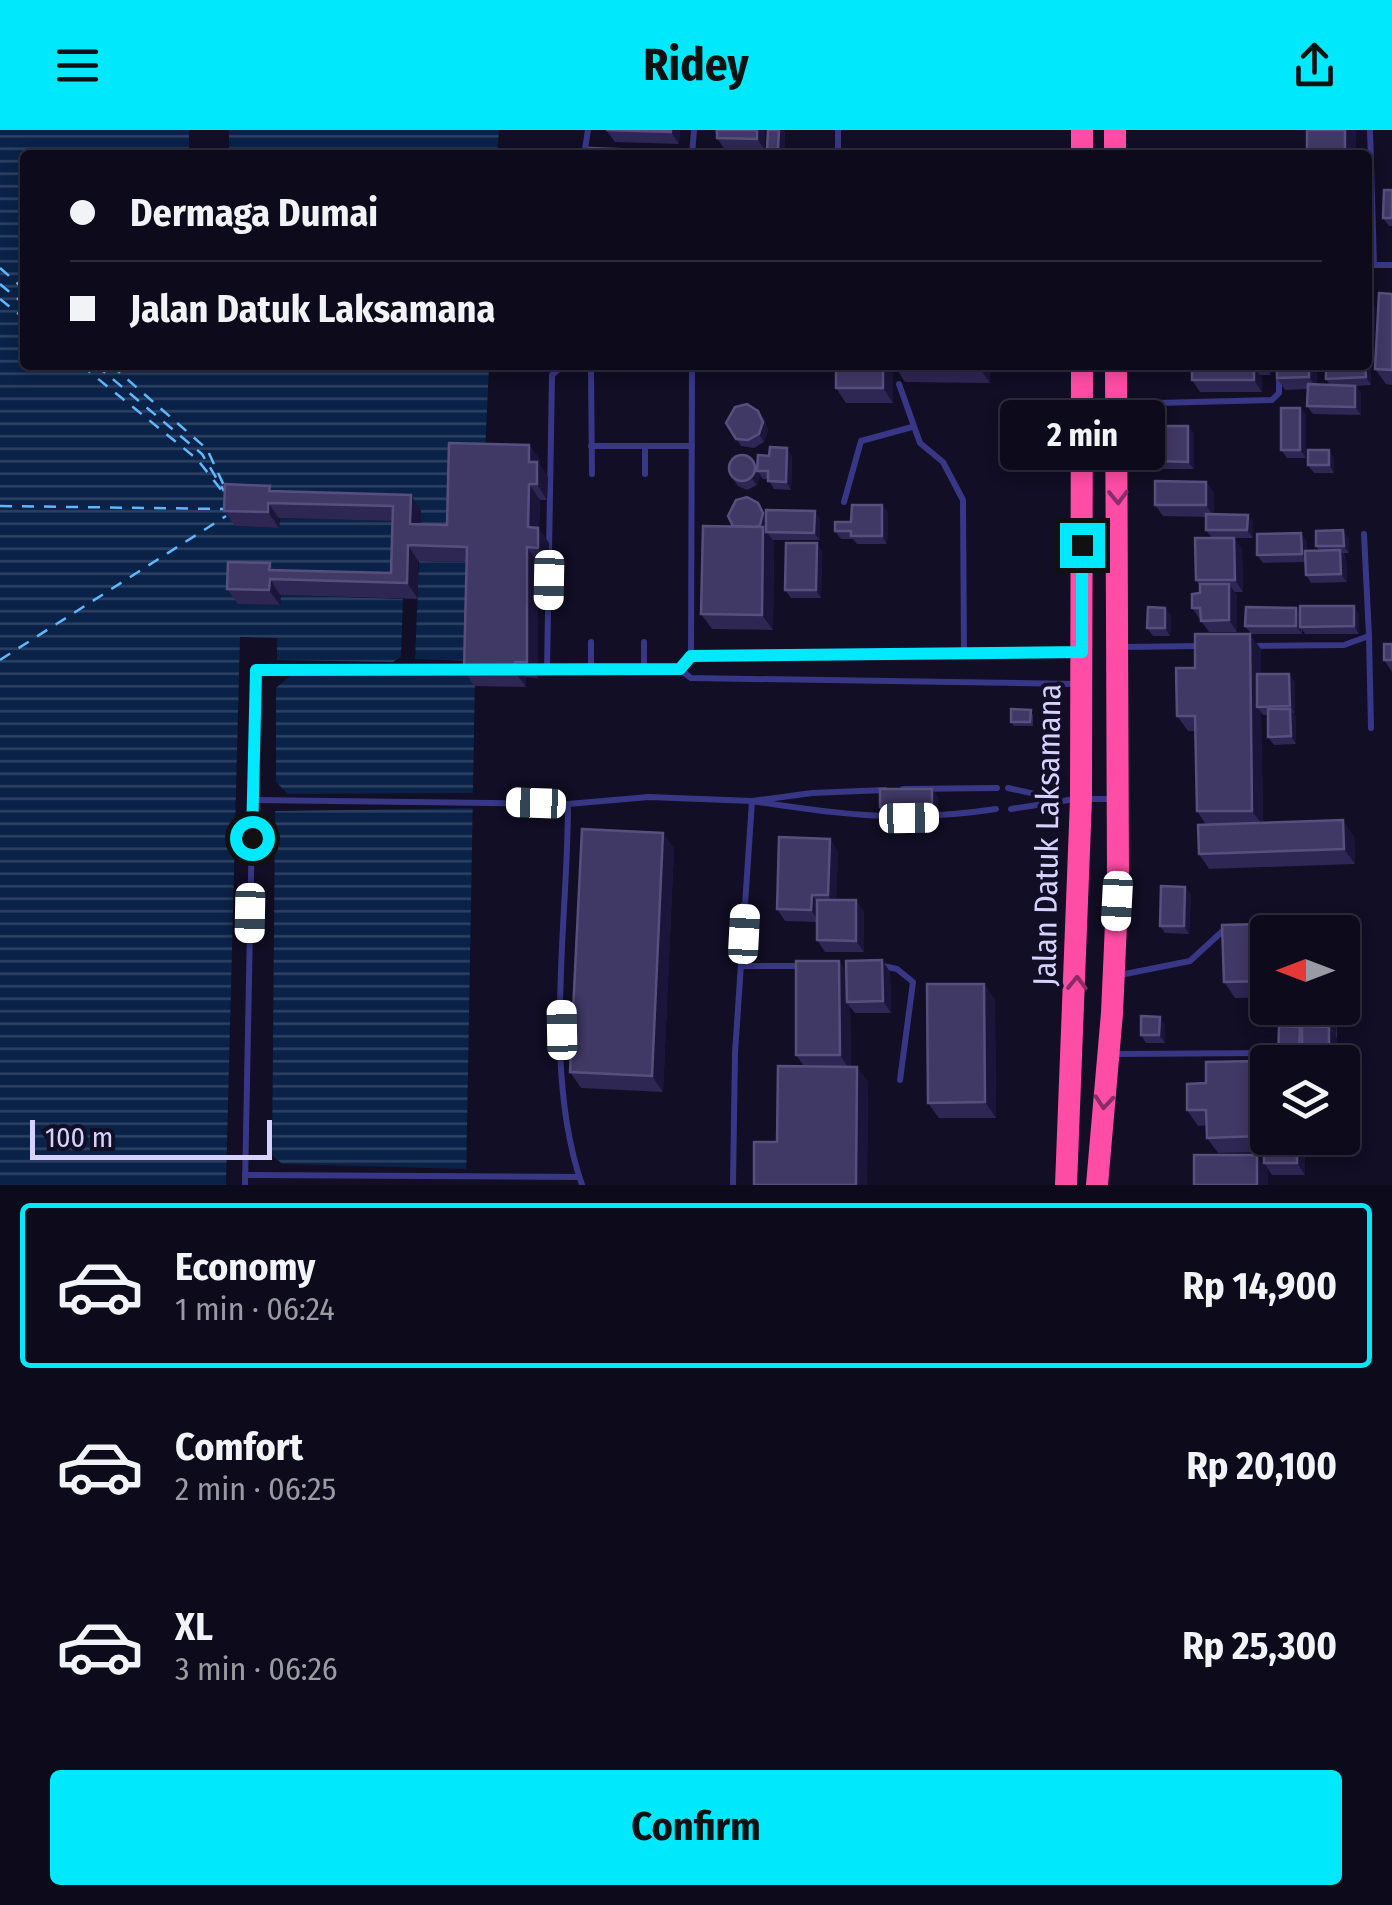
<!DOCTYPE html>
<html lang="en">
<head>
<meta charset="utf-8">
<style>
	:root { --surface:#0d0a1c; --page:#161325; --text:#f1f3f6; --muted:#9a9aa3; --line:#2d2b3b; --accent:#00e8fc }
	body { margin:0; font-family:"Fira Sans Condensed",sans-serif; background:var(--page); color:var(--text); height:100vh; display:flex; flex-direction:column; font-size:38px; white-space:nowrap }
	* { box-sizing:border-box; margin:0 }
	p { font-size:32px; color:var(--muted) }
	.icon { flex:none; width:55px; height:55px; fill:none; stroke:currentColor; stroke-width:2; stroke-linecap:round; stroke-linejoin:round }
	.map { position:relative; height:1055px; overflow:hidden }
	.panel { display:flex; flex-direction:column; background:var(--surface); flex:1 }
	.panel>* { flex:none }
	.guide { position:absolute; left:20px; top:20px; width:1352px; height:220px; border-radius:10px; box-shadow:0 5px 15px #0003,0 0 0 2px var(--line); display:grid; align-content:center; height:220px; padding:0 50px; background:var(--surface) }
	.needle { width:65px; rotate:270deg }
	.buttons { position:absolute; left:1250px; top:785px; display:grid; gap:20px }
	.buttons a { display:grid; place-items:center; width:110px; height:110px; border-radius:10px; background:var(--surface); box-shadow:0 5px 15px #0003,0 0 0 2px var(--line); font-size:50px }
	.scale { position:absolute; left:30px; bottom:25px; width:242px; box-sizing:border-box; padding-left:10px; border:5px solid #d6d1ff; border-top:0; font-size:28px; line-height:35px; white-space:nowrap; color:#d6d1ff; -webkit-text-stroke:8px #110e25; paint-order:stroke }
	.end { position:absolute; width:45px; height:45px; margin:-22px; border:12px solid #00e8fc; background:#111; box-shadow:0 0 0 5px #111 }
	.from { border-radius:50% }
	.bubble { position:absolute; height:70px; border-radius:10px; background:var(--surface); box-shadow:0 5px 15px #0003,0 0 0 2px var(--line); font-size:32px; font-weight:700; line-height:70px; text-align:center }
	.car { position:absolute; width:30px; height:60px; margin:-30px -15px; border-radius:12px; box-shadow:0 0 8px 2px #0007; background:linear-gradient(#fff 24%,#345 0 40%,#fff 0 76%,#345 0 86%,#fff 0) }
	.guide b { display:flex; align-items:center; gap:35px; height:95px; font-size:38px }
	.guide b+b { border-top:2px solid var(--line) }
	.guide i { width:25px; height:25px; background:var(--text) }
	ul { padding:18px 0 0; list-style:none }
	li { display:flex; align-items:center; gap:30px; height:165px; margin:0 20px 15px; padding:0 30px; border:5px solid transparent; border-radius:10px }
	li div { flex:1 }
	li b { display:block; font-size:38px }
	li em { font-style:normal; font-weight:700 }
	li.on { border-color:var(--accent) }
	li>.icon { width:90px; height:90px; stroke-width:1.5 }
	.action { display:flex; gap:20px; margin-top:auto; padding:20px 50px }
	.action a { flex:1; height:115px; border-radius:10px; background:var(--accent); color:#111; font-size:40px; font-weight:700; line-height:115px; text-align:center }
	header { display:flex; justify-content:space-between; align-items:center; height:130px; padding:0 50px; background:var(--accent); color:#111; font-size:45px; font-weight:700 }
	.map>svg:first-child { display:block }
</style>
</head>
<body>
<header><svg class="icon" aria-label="menu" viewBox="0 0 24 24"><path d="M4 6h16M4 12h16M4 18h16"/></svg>Ridey<svg class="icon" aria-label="share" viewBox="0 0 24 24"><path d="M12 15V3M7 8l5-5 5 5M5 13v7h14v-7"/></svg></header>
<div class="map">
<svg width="1392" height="1055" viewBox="0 0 1392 1055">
	<defs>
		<pattern id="water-rules" width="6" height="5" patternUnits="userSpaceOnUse" patternTransform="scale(2.5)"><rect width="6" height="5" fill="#0a2247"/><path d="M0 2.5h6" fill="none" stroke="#2d4163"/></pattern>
	</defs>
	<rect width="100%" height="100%" fill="#110e25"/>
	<!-- water -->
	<polygon fill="url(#water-rules)" points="0,0 499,0 497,25 25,25 25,235 489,235 475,546 466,1055 0,1055"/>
	<!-- pier -->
	<g fill="#110e25">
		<rect x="189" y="0" width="40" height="25"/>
		<polygon points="236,370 281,377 421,381 421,409 478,432 419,431 415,529 475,531 475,546 292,544 276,558 276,652 288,664 473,663 473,678 275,681 272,1025 282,1034 467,1039 466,1055 226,1055 240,507 277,508 277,530 393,532 401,527 403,469 281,465 280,475 238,474 239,448 402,459 403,391 280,388 279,398 235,396"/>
	</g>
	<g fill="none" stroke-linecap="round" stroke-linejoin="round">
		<!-- ferry -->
		<g stroke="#5fb8ff" stroke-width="2.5" stroke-dasharray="12 10" stroke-linecap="butt">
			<polyline points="0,138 25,160"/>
			<polyline points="0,154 25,175"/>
			<polyline points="0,169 25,189"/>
			<polyline points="81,235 197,329 226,366"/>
			<polyline points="96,235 202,324 224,361"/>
			<polyline points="111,235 207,319 226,360"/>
			<polyline points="0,376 224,379"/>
			<polyline points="0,530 226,386"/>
		</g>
		<!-- lane -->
		<g stroke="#383785" stroke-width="6">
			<polyline points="838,0 838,25"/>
			<polyline points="1370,0 1374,135"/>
			<polyline points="584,25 588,0"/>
			<polyline points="692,25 694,0"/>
			<polyline points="1368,135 1392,135"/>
			<polyline points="563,235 552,245 547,541 679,539 691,548 1077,554"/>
			<polyline points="585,235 591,241 592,344"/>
			<polyline points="634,238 692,238 691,526"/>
			<polyline points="899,254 920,313 943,332 963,370 964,524"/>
			<polyline points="1156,273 1272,270 1279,263 1279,235"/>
			<polyline points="591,316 692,316"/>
			<polyline points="645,344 645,316"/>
			<polyline points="844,372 861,311 912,297"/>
			<polyline points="1364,404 1369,506"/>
			<polyline points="591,512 591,541"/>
			<polyline points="644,512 644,540"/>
			<polyline points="1251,516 1344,515 1369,506 1371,598"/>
			<polyline points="1121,517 1203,516"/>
			<polyline points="680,538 691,526 1076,523"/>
			<polyline points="1008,658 1053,668"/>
			<polyline points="903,659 997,658"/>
			<polyline points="1088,669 1115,669"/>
			<polyline points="253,670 568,674"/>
			<polyline points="1011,679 1075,669"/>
			<polyline points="878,835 897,839 913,852 900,950"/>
			<polyline points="742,836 801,836"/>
			<polyline points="1120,845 1190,831 1227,797"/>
			<polyline points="1115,924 1274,923"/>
			<polyline points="245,1045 579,1047"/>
			<polyline points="245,1055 255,541 470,541"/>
			<path d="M582,1055C542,939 568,795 568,674L649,667L752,671L812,663L885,660"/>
			<path d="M733,1055L735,923L752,671C841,685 905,693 996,679"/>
		</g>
		<!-- highway -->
		<g stroke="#ff4ca5" stroke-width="22">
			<polyline points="1082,0 1082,25"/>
			<polyline points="1115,0 1115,25"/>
			<polyline points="1066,1055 1081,669 1082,235"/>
			<polyline points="1097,1055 1112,883 1118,749 1116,235"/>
		</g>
	</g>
	<!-- wall -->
	<g fill="#2e2653">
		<polygon points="606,0 680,0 679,14 615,12"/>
		<polygon points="715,0 765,0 765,20 725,20 717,8"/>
		<polygon points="785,1 784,25 771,25 767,19"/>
		<polygon points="1392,60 1392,96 1389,96 1383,88"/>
		<polygon points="1392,164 1392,255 1386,254 1375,239"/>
		<polygon points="1368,169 1369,169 1375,177 1375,205 1368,205"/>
		<polygon points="1368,229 1370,233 1371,255 1356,256 1361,263 1361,285 1313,284 1307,276 1308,259 1285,260 1277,248 1277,235 1316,235 1317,255 1330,255 1326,249 1368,235"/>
		<polygon points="494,235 513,235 512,239 496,238"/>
		<polygon points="718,235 741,235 741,239 721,240"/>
		<polygon points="893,235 893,273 846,273 836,258"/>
		<polygon points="894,235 990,235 990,253 905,252"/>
		<polygon points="1192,235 1271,235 1271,245 1260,245 1262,248 1262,262 1200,262 1192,250"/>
		<polygon points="1300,278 1306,285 1306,328 1287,328 1281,320"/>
		<polygon points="764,288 768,300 764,312 754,318 741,316 726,293"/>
		<polygon points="1188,296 1194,304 1194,339 1164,339 1159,331"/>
		<polygon points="529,315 540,330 540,335 548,347 547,370 540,370 539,399 549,413 548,433 538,433 538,548 526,547 526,557 474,556 464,540 467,432 418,431 418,469 280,465 280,475 238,474 227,459 270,433 274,440 391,443 393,391 279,388 279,398 235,396 224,381 274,362 411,365 421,381 421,395 447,395"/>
		<polygon points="792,326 791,360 774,359 768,349 763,349 760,345 757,355 747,360 738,356 732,348"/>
		<polygon points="1334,328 1334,343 1314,343 1308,335"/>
		<polygon points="1206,352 1214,363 1214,384 1253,392 1253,408 1234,408 1242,419 1243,462 1234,462 1237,465 1237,502 1209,502 1192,478 1200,463 1200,457 1196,450 1212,408 1206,400 1206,387 1163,386 1155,375"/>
		<polygon points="758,373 766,386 820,389 820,410 772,410 774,412 773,500 712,499 701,484 733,396"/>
		<polygon points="882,375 888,383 887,414 857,414 853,409 841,409 835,401"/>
		<polygon points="1349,408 1349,423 1343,423 1346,428 1347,452 1311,453 1306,445 1305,432 1263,433 1257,425 1307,411 1307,421 1319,420 1316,416"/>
		<polygon points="822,421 821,468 791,468 785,460"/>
		<polygon points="1300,483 1359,483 1359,504 1305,504 1302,499 1302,504 1251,504 1245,496"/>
		<polygon points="1171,485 1170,506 1153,506 1147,498"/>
		<polygon points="1392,514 1392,542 1384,530"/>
		<polygon points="1261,519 1261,544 1295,552 1294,584 1296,587 1296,614 1274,615 1268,607 1268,585 1263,585 1261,582 1263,693 1354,706 1355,734 1209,739 1199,724 1206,695 1197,681 1196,601 1188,601 1177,586 1195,538"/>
		<polygon points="1033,584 1033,596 1014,596 1011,592"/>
		<polygon points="932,659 938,667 938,685 886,685 880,677"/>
		<polygon points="674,718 663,962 581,958 570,942"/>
		<polygon points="838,721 836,770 856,770 864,782 864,822 825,822 817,810 817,792 785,791 777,779"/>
		<polygon points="1185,757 1191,765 1189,804 1165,803 1160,796"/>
		<polygon points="1342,792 1353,807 1355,864 1342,864 1342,802 1268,802 1268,867 1235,868 1224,852 1222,795"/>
		<polygon points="882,830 890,842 891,883 855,883 850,877 851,937 868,952 867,1055 754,1055 777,1012 804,936 796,925 846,840"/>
		<polygon points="995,869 996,988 939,988 928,973"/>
		<polygon points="1337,878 1337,932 1278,932 1297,897 1294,893"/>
		<polygon points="1165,895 1165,913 1146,913 1141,905"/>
		<polygon points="1266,947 1267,963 1305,1008 1305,1045 1272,1045 1264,1033 1264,1022 1218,1023 1207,1008 1207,995 1198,996 1187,980 1206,953"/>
	</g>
	<!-- shaded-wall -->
	<g fill="#1b1539">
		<polygon points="671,0 680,0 679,14 671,2"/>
		<polygon points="757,0 765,0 765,20 757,9"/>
		<polygon points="779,0 785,1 784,25 778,19"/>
		<rect x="1345" y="0" width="11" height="25"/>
		<polygon points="1368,39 1370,42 1369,85 1368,83"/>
		<polygon points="1369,169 1375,177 1375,205 1369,197"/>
		<polygon points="1368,229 1370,233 1371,255 1366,247 1365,235 1368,235"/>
		<polygon points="883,235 893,235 893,273 883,258"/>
		<polygon points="979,235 990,235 990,253 979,237"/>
		<polygon points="1264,235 1271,235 1271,245"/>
		<polygon points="1309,235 1316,235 1317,259 1309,247"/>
		<polygon points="1254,237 1262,248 1262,262 1254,250"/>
		<polygon points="1355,256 1361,263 1361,285 1355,277"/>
		<polygon points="1300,278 1306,285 1306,328 1300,320"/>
		<polygon points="758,281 764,288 768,300 764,312 759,304"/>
		<polygon points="1188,296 1194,304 1194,339 1188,332"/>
		<polygon points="529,315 540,330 540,335 548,347 547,370 537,354 529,332"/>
		<polygon points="787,318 792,326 791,360 786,352"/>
		<polygon points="1329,320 1334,328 1334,343 1329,335"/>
		<polygon points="751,329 761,346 757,355 751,348"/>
		<polygon points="1206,352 1214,363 1214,387 1206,375"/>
		<polygon points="529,354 540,370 539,399 549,413 548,433 538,418 528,397"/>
		<polygon points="411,365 421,381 421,410 410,394"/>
		<polygon points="268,373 279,388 279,398 268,382"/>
		<polygon points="758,373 769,391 766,401 774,412 773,500 762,485 763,400 760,395"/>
		<polygon points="882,375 888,383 887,414 882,406"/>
		<polygon points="815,381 820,389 820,410 814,403"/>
		<polygon points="1248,385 1253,392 1253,408 1247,400"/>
		<polygon points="1343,400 1349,408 1349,423 1344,416"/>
		<polygon points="1301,403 1307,411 1307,432 1302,424"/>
		<polygon points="1234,408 1242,419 1243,462 1235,450"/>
		<polygon points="817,413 822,421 821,468 816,460"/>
		<polygon points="408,415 418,431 418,469 407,453"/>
		<polygon points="527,417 538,433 538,548 527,532"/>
		<polygon points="1340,420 1346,428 1347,452 1341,444"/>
		<polygon points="270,449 280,465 280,475 269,460"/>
		<polygon points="1229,454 1237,465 1237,502 1229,490"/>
		<polygon points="1354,476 1359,483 1359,504 1354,496"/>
		<polygon points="1165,478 1171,485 1170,506 1165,498"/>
		<polygon points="1296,478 1302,486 1300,497 1302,504 1296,496"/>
		<polygon points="1250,504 1261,519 1261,577 1257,577 1261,582 1263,696 1252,681"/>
		<polygon points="515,532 526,547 526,557 515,542"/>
		<polygon points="1289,544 1295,552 1295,584 1290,576"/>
		<polygon points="1290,579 1296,587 1296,614 1291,606"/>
		<polygon points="932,659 938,667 938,685 932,677"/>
		<polygon points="1343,690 1354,706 1355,734 1344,719"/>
		<polygon points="663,703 674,718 663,962 652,946"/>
		<polygon points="830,709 838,721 836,777 828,765"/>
		<polygon points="1185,757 1191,765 1189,804 1184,796"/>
		<polygon points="812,765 820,776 819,792 811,780"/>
		<polygon points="856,770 864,782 864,822 856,811"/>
		<polygon points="1342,792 1353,807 1355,864 1344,848"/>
		<polygon points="882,830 890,842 891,883 883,871"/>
		<polygon points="839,831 850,846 847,872 850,877 851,941 840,925"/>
		<polygon points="984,854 995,869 996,988 985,972"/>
		<polygon points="1328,878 1337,878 1336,906 1328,894"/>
		<polygon points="1160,887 1165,895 1165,913 1159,905"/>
		<polygon points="1300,897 1308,908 1307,932 1299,932"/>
		<polygon points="1329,897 1337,908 1337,932 1329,932"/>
		<polygon points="1256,931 1266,947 1268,1022 1257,1006"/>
		<polygon points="857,937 868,952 867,1055 856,1055"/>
		<polygon points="1297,1008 1305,1008 1305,1045 1297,1033"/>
		<polygon points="1257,1025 1268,1040 1268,1055 1257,1055"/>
	</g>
	<!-- building -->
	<g fill="#403865" stroke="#57507e" stroke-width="2.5">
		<polygon points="606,0 671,0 671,2"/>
		<polygon points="717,0 757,0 757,9 717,8"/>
		<polygon points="768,0 779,0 778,19 767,19"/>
		<polygon points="1307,0 1345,0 1345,25 1282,25 1307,25"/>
		<polygon points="589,18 642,20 642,25 589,25"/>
		<polygon points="1384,60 1392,60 1392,88 1383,88"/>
		<polygon points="1379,163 1392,164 1392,240 1375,239"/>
		<rect x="1368" y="169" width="1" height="28"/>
		<rect x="836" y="235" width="47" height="23"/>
		<polygon points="894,235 979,235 979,237 894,236"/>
		<polygon points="1192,235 1254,237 1254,250 1192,250"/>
		<polygon points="1277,235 1309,235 1309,247 1277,248"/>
		<polygon points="1326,235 1365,235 1366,247 1326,249"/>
		<polygon points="1308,254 1355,256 1355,277 1307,276"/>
		<polygon points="747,274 758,281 763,292 759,304 748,310 736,309 726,293 735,277"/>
		<rect x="1281" y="278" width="19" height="42"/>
		<polygon points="1159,296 1188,296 1188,332 1159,331"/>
		<polygon points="449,313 529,315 529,332 537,332 537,354 529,354 528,397 538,398 538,418 527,417 527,532 515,532 515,542 464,540 467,417 408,415 407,453 270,449 269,460 227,459 228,432 270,433 269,440 391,443 393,376 268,373 268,382 224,381 225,354 270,356 269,361 411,365 410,394 447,395"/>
		<polygon points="770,317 787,318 786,352 768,351 768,341 757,341 758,325 769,326"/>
		<rect x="1308" y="320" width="21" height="15"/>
		<circle cx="742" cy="338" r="13"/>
		<polygon points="1155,351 1206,352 1206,375 1155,375"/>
		<polygon points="747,367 758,373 763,383 760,395 756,397 733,396 728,386 736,370"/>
		<polygon points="852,375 882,375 882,406 851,406 851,401 835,401 835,392 851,392"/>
		<polygon points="766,380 815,381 814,403 766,402"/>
		<polygon points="1206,384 1248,385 1247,400 1206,400"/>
		<polygon points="703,396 763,397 762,485 701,484"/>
		<polygon points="1343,400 1344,416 1316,416 1316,401"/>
		<polygon points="1301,403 1302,424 1257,425 1257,404"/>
		<polygon points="1195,408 1234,408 1235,450 1196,450"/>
		<polygon points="786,413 817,413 816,460 785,460"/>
		<polygon points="1340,420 1341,444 1306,445 1305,421"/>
		<polygon points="1200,454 1229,454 1229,490 1201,491 1200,478 1192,478 1192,464 1200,463"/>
		<polygon points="1300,476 1354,476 1354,496 1300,497"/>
		<polygon points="1148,477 1165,478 1165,498 1147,498"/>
		<polygon points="1246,477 1296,478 1296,496 1245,496"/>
		<polygon points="1195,504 1250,504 1252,681 1197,681 1195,586 1177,586 1176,538 1195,538"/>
		<rect x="1384" y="514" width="8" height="16"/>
		<polygon points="1257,544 1289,544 1290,576 1257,577"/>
		<polygon points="1011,579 1031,580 1030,592 1011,592"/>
		<polygon points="1268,579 1290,579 1291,606 1268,607"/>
		<rect x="880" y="659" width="52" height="18"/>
		<polygon points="1343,690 1344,719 1199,724 1198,695"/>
		<polygon points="582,699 663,703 652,946 570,942"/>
		<polygon points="779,707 830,709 828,765 812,765 811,780 777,779"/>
		<polygon points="1161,756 1185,757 1184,796 1160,796"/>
		<polygon points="817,770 856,770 856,811 817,810"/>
		<polygon points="1342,792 1342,802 1268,802 1268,851 1224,852 1222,795"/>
		<polygon points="1342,803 1344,848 1342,848"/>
		<polygon points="882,830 883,871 847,872 846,831"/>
		<polygon points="796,831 839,831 840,925 796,925"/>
		<polygon points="927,854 984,854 985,972 928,973"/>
		<polygon points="1295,878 1328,878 1328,894 1294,893"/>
		<polygon points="1141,886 1160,887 1159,905 1141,905"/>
		<polygon points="1279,896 1300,897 1299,932 1278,932"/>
		<polygon points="1302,896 1329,897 1329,932 1302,932"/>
		<polygon points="1256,931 1257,1006 1207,1008 1206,980 1187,980 1187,954 1206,953 1206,932"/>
		<polygon points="778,936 857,937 856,1055 754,1055 754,1012 777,1012"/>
		<polygon points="1263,963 1268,963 1268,1008 1297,1008 1297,1033 1264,1033"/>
		<rect x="1194" y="1025" width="63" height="30"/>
	</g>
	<!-- one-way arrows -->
	<defs><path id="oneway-chevron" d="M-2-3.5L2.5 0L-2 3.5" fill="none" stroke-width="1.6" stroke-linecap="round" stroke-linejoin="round" transform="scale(2.5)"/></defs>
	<g stroke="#882d65">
		<use href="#oneway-chevron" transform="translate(1118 367) rotate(89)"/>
		<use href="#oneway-chevron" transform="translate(1077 853) rotate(-89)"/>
		<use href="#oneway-chevron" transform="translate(1104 972) rotate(95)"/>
	</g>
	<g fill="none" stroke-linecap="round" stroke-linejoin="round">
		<!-- route -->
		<polyline stroke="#00e8fc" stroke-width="12" points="252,708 256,540 680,539 691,526 1082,522 1082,415"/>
	</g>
	<g text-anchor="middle" stroke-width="8" stroke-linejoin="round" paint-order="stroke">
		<!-- street labels -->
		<g font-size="32" fill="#d6d1ff" stroke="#110e25">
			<text transform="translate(1047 705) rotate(-89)" y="11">Jalan Datuk Laksamana</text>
		</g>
	</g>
</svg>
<div class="buttons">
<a><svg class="needle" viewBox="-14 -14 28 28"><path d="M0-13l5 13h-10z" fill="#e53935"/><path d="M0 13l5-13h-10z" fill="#9a9aa3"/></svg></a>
<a><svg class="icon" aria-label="layers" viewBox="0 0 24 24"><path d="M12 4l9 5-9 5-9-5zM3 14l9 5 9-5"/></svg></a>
</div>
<div class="scale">100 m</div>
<i class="end from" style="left:252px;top:708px"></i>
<i class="end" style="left:1082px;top:415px"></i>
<div class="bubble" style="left:1000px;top:270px;width:165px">2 min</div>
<i class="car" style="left:549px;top:450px;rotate:181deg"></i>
<i class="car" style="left:536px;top:673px;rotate:272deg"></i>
<i class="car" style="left:909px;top:688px;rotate:89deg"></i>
<i class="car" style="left:1117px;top:771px;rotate:183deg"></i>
<i class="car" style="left:250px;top:783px;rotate:181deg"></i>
<i class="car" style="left:744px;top:804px;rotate:3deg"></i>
<i class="car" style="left:562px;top:900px;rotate:359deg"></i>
<div class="guide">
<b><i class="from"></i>Dermaga Dumai</b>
<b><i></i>Jalan Datuk Laksamana</b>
</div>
</div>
<section class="panel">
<ul>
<li class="on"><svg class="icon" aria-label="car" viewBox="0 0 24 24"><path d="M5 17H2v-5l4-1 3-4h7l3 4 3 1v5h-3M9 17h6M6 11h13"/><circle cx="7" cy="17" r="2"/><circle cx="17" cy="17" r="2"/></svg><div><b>Economy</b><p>1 min · 06:24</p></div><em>Rp 14,900</em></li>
<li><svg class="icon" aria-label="car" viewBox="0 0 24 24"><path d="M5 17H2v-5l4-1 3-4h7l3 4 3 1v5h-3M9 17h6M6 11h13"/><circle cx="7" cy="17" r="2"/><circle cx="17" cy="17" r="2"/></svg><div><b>Comfort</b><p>2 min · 06:25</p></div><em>Rp 20,100</em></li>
<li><svg class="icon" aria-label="car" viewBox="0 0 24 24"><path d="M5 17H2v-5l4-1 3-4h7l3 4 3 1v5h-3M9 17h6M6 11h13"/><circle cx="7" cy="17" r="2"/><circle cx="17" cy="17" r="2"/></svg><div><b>XL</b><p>3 min · 06:26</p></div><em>Rp 25,300</em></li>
</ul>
<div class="action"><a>Confirm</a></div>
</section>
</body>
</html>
